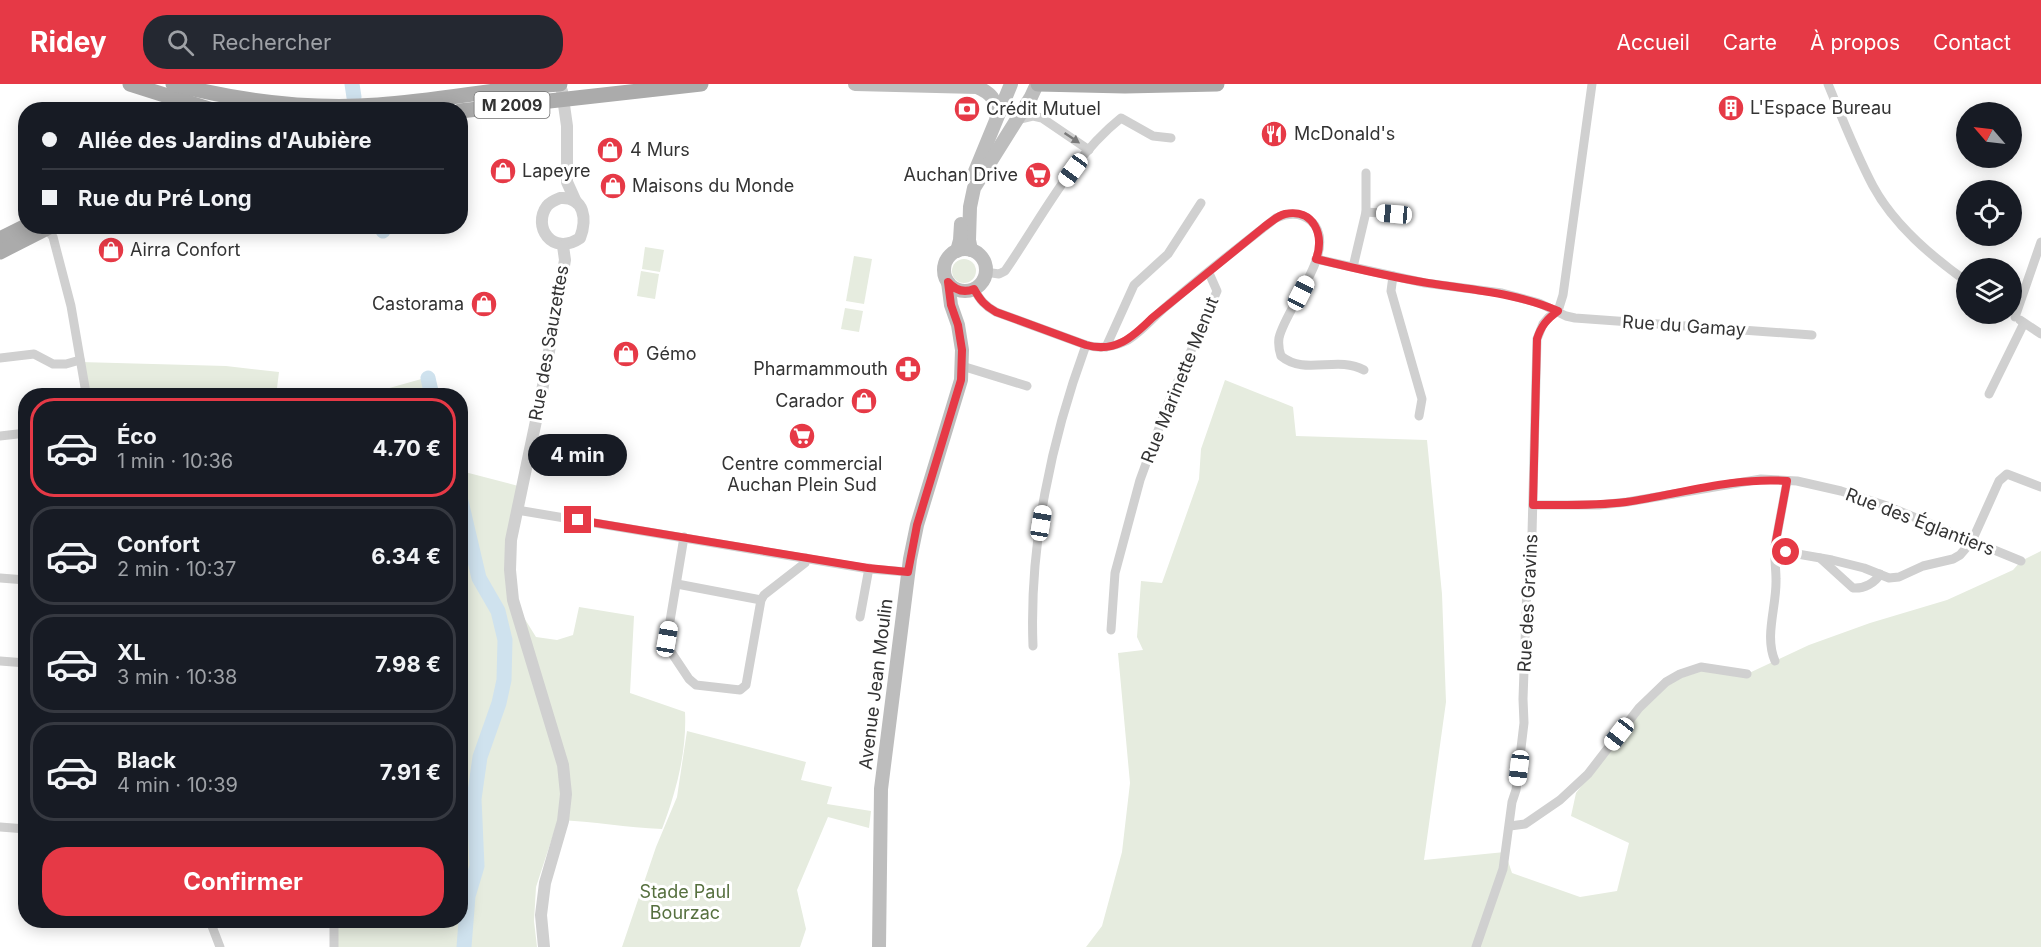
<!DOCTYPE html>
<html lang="fr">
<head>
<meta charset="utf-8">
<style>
	:root { --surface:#171b24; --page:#242831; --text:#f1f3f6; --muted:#9ea1a6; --line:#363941; --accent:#e63946 }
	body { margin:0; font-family:Inter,sans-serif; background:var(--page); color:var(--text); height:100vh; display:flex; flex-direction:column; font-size:22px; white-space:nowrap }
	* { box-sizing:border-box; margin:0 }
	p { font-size:20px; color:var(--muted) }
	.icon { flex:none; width:33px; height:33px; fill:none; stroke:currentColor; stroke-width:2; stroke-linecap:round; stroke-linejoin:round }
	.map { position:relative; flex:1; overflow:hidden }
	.side { position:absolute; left:18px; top:304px; width:450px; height:540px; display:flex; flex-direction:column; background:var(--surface); border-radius:24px; box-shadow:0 3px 15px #0003 }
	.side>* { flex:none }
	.banner { position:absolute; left:18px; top:18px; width:450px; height:132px; border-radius:24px; box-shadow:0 3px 15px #0003; display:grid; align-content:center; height:132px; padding:0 24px; background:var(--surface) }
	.needle { width:39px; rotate:298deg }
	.buttons { position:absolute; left:1956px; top:18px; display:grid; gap:12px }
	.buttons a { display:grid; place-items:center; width:66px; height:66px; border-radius:50%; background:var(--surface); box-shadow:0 3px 15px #0003; font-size:30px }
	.end { position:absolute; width:27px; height:27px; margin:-14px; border:8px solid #e63946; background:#fff; box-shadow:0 0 0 3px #fff }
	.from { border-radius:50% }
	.bubble { position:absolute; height:42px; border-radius:21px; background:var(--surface); box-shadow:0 3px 15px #0003; font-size:20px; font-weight:700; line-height:42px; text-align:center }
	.car { position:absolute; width:18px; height:36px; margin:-18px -9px; border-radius:8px; box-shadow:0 0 4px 2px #0007; background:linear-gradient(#fff 24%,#345 0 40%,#fff 0 76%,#345 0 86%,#fff 0) }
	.banner b { display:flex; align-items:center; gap:21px; height:57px; font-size:22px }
	.banner b+b { border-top:2px solid var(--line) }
	.banner i { width:15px; height:15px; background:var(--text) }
	ul { padding:10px 0 0; list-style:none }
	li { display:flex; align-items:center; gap:18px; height:99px; margin:0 12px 9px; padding:0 12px; border:3px solid var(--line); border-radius:24px }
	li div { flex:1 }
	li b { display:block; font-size:22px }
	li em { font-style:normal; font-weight:700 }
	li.active { border-color:var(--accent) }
	li>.icon { width:54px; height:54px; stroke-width:1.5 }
	.action { display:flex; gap:12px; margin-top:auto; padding:12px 24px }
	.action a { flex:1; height:69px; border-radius:24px; background:var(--accent); color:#fff; font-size:24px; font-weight:700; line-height:69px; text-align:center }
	header { display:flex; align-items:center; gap:36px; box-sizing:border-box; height:84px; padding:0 30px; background:var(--accent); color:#fff }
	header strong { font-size:28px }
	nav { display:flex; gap:33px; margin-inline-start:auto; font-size:21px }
	.search { width:420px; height:54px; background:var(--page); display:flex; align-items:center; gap:15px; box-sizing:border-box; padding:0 21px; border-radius:24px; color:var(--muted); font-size:22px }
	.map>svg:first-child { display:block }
</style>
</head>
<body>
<header>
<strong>Ridey</strong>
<div class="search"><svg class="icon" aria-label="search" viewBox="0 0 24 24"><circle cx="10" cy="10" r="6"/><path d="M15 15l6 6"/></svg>Rechercher</div>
<nav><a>Accueil</a><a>Carte</a><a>À propos</a><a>Contact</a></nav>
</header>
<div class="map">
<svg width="2041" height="863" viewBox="0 0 2041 863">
	<rect width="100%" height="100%" fill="#fff"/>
	<!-- green -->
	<g fill="#e6ecdf">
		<polygon points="645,163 664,166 660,188 642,185"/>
		<polygon points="854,172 872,175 864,220 846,217"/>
		<circle cx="964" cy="187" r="12"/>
		<polygon points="641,187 659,190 655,215 637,212"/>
		<polygon points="845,224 863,227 859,248 841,245"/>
		<polygon points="80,278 226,282 279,288 276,312 88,312"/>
		<polygon points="432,292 439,306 439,312 361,312"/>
		<polygon points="1225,296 1293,323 1296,352 1427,356 1442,510 1446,618 1424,776 1505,768 1512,789 1580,813 1617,807 1629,759 1571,732 1576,709 1653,609 1701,583 1747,590 1809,561 1870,539 1947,516 2013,486 2021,477 2041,467 2041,863 1086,863 1102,842 1122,768 1130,699 1118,569 1143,566 1137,553 1141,497 1162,499 1199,395 1201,365"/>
		<path d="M461,387L522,403L511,456L513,516L536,553L557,556L573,551L579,523L634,532L630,609L685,628C687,668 676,708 662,745C627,744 593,737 558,736L536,803L534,837L537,863H334V837H460Z"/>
		<polygon points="687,647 806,678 801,696 832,703 827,720 871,727 869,744 828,733 797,806 806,845 800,863 622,863 656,763 677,713"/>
	</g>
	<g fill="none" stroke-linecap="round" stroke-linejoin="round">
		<!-- river -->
		<g stroke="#cfe2ee" stroke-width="15">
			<polyline points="352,0 354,13"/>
			<polyline points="381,142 383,147"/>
			<polyline points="428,294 432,312"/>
			<polyline points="460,413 479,494 498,527 505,556 504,596 499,619 480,673 474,715 477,782 468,812 464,863"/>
		</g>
		<!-- minor -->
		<g stroke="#d0d0d0" stroke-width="9">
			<path d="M1828,0C1842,34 1856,70 1873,102C1894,141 1931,172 1966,197"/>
			<polyline points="1016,36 1033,32 1042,34 1089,66"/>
			<polyline points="1366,128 1394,130"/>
			<polyline points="47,145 53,153 71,222 86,309 88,312"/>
			<polyline points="1316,175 1425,199 1502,209 1539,219 1566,232 1575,234 1812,251"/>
			<polyline points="1353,183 1366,128 1366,89"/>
			<path d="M985,188L999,190L1005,187C1041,135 1071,74 1121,34L1153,52L1171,54"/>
			<polyline points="1393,192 1391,207 1422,315 1419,332"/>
			<path d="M974,205C980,216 985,222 996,228L1086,261C1099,265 1113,263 1126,257C1140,250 1155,231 1168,221C1203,191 1240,162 1276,134C1288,129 1301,128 1311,137C1341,164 1285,224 1279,254C1278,261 1279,266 1281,272C1305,292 1337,271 1364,286"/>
			<polyline points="2015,233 2041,158"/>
			<polyline points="2020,236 2041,250"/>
			<polyline points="1106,263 1134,201 1168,170 1201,119"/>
			<polyline points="0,274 34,270 53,280 66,280 80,276"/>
			<polyline points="962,282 1027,302"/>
			<polyline points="1989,310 2024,239"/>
			<polyline points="0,352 26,349"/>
			<polyline points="532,355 621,370"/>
			<polyline points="1787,397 1775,462 1786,468 1832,476 1864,484 1889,494 1899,493 1923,482 1953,475 1960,471 1972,457 1999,397 2007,390 2041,403"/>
			<polyline points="1533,421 1599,421 1627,418 1761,395 1797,397 1841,407 1887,422 2021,477"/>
			<polyline points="517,426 869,485 908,488"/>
			<polyline points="684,453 667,555 669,565 689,595 696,601 740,606 746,601 761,516 764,511 805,479 806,474"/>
			<path d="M1775,462C1774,473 1776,484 1776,495C1777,522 1764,552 1775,577"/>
			<path d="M1820,474L1853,504C1864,505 1875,499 1880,490"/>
			<polyline points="0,494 26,496"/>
			<polyline points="677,500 761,516"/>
			<polyline points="860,533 869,484"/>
			<polyline points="1111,546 1115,489 1140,396 1167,322 1217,207 1209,189"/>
			<path d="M1033,562C1029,461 1051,356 1086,261"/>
			<polyline points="0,577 26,579"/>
			<polyline points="1510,742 1525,740 1560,716 1588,690 1639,624 1666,598 1680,590 1701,583 1747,590"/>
			<polyline points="0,743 26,745"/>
			<polyline points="210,837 220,863"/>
			<polyline points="334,837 334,863"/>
			<polyline points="1476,863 1503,785 1512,718 1516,706 1524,639 1523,615 1527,501 1532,450 1537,255 1543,240 1549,233 1558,227 1563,211 1592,0"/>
		</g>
		<!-- tertiary -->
		<g stroke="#d0d0d0" stroke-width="12">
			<polyline points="562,7 567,42 567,98 576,118"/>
			<path d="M560,114C585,112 587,136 580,154C552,173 532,142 547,122C550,118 555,116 560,114Z"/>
			<polyline points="544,863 541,831 545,799 563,737 566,710 563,681 513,516 510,486 511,456 541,313 565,176 563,162"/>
		</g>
		<!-- secondary -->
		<g stroke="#bdbdbd" stroke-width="14">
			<path d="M855,0L977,3C991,9 997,16 996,31"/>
			<polyline points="974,90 1011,0"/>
			<circle cx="965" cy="186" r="21"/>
			<polyline points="971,166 969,156 970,123 974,104 1031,13 1037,0"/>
			<polyline points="957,167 960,156 961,140"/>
			<polyline points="879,863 881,705 910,475 917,441 961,296 962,266 958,241 951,221 948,198"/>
		</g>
		<!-- primary -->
		<g stroke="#ababab" stroke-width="15">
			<polyline points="130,0 212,26"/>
			<path d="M173,0C239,17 310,26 378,21C439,17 499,4 560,0"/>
			<polyline points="1038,0 1125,2 1217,0"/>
			<polyline points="460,27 701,0"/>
			<polyline points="0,155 26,142"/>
			<polyline points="0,168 51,142"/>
		</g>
	</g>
	<!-- one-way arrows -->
	<defs><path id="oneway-solid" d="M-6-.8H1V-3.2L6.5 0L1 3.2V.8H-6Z" transform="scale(1.5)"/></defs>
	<use fill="#7a7a7a" href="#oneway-solid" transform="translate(1072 54) rotate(34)"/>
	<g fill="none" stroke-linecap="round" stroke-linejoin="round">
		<!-- route -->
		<path stroke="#e63946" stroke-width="8" d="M578,436L868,484L908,488L917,441L961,296L962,266L958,241L951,221L948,198C955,206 964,209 974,205C980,216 985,222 996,228L1086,261C1115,269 1132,254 1152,234L1264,143C1271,138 1277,132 1285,130C1314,124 1325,152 1316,175C1353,184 1391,193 1428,199C1472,206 1517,209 1558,227C1547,235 1541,242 1537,255L1533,421C1564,421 1595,422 1626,418C1680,410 1732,393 1787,397L1775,462L1786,468"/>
	</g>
	<!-- icons -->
	<defs>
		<symbol id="building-disc" viewBox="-11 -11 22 22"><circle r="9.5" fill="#e63946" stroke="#fff"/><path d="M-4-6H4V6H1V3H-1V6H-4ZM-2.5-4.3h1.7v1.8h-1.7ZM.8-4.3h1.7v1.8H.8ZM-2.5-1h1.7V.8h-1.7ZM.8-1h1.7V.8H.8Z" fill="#fff"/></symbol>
		<symbol id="bank-disc" viewBox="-11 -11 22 22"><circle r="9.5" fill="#e63946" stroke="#fff"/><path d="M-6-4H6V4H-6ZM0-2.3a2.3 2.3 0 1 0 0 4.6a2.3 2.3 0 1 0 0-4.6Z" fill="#fff"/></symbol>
		<symbol id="restaurant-disc" viewBox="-11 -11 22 22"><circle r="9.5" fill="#e63946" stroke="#fff"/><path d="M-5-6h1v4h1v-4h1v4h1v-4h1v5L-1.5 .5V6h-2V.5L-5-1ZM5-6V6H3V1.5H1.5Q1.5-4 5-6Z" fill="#fff"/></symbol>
		<symbol id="shop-disc" viewBox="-11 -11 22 22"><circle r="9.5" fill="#e63946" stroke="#fff"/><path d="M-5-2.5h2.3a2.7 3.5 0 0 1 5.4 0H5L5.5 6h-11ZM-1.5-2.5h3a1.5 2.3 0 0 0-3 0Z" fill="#fff"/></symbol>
		<symbol id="supermarket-disc" viewBox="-11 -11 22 22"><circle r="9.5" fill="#e63946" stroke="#fff"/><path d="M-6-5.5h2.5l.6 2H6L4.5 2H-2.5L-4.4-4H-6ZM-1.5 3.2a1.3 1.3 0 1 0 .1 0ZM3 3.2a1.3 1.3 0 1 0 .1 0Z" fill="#fff"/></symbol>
		<symbol id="pharmacy-disc" viewBox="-11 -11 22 22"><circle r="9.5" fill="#e63946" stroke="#fff"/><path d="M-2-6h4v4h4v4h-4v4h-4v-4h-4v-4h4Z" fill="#fff"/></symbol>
	</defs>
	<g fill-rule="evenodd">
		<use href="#building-disc" x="1716" y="9" width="30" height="30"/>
		<use href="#bank-disc" x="952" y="10" width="30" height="30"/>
		<use href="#restaurant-disc" x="1259" y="35" width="30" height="30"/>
		<use href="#shop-disc" x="595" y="51" width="30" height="30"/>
		<use href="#shop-disc" x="488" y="72" width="30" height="30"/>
		<use href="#supermarket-disc" x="1023" y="76" width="30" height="30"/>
		<use href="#shop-disc" x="598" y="87" width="30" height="30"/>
		<use href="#shop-disc" x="96" y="151" width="30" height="30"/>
		<use href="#shop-disc" x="469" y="205" width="30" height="30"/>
		<use href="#shop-disc" x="611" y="255" width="30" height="30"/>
		<use href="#pharmacy-disc" x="893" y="270" width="30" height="30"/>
		<use href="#shop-disc" x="849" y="302" width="30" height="30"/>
		<use href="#supermarket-disc" x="787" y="337" width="30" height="30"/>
	</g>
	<g text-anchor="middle" stroke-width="6" stroke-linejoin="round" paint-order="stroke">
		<!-- shield labels -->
		<rect fill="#fff" stroke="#707070" stroke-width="1.5" x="474.5" y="8" width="75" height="26" rx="4.5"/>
		<g font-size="16" font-weight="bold" fill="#333">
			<text x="512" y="27">M 2009</text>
		</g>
		<!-- poi labels -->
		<g font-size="18" fill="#333" stroke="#fff" text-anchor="start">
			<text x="1750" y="30">L'Espace Bureau</text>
			<text x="986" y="31">Crédit Mutuel</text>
			<text x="1294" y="56">McDonald's</text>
			<text x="630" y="72">4 Murs</text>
			<text x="522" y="93">Lapeyre</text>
			<text x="1018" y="97" text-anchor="end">Auchan Drive</text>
			<text x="632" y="108">Maisons du Monde</text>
			<text x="130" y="172">Airra Confort</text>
			<text x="464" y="226" text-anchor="end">Castorama</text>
			<text x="646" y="276">Gémo</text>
			<text x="888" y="291" text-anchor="end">Pharmammouth</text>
			<text x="844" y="323" text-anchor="end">Carador</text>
			<text x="802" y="386" text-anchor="middle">Centre commercial<tspan x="802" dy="21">Auchan Plein Sud</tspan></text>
		</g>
		<!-- street labels -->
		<g font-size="18" fill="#333" stroke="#fff">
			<text transform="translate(1684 242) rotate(4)" y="6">Rue du Gamay</text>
			<text transform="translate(549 259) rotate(-80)" y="6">Rue des Sauzettes</text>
			<text transform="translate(1180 296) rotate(-68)" y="6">Rue Marinette Menut</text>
			<text transform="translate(1920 438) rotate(21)" y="6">Rue des Églantiers</text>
			<text transform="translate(1528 519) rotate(-87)" y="6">Rue des Gravins</text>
			<text transform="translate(876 600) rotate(-83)" y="6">Avenue Jean Moulin</text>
		</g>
		<!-- park labels -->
		<g font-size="18" fill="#56703f" stroke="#fff">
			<text x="685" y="814">Stade Paul<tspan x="685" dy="21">Bourzac</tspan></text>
		</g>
	</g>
</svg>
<div class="buttons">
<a><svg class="needle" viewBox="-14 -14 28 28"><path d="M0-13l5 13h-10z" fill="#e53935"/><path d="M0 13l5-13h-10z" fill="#9ea1a6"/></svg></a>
<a><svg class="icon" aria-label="locate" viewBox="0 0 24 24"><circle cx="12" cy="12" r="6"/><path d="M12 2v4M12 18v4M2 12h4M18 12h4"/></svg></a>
<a><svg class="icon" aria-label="layers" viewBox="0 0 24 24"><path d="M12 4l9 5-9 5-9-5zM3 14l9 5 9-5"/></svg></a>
</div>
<i class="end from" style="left:1786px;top:468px"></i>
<i class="end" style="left:578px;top:436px"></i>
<div class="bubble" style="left:528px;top:350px;width:99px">4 min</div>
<i class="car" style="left:1073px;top:86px;rotate:216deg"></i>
<i class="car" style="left:1394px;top:130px;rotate:275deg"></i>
<i class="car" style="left:1301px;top:209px;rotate:27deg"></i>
<i class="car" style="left:1041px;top:439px;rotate:9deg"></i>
<i class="car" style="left:667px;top:555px;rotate:10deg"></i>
<i class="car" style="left:1619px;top:650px;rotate:218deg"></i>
<i class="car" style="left:1519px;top:684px;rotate:187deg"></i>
<div class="banner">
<b><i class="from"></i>Allée des Jardins d'Aubière</b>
<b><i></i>Rue du Pré Long</b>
</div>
<section class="side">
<ul>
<li class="active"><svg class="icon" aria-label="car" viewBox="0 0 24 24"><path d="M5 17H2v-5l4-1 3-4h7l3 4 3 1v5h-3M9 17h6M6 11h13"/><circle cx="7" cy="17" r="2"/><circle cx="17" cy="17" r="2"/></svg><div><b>Éco</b><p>1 min · 10:36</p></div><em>4.70 €</em></li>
<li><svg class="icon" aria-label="car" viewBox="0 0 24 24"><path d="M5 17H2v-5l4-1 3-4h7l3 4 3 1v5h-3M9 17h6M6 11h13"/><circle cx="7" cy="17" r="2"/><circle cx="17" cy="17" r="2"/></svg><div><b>Confort</b><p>2 min · 10:37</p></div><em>6.34 €</em></li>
<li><svg class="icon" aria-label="car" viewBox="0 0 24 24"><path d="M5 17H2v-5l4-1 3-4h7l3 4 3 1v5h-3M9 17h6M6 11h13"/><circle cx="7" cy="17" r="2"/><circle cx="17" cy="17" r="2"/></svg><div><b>XL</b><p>3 min · 10:38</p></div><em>7.98 €</em></li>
<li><svg class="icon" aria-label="car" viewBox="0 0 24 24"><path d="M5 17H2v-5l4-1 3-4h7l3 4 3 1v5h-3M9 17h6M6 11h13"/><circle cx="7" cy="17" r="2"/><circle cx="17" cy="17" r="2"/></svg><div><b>Black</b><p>4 min · 10:39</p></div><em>7.91 €</em></li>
</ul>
<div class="action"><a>Confirmer</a></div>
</section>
</div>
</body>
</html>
